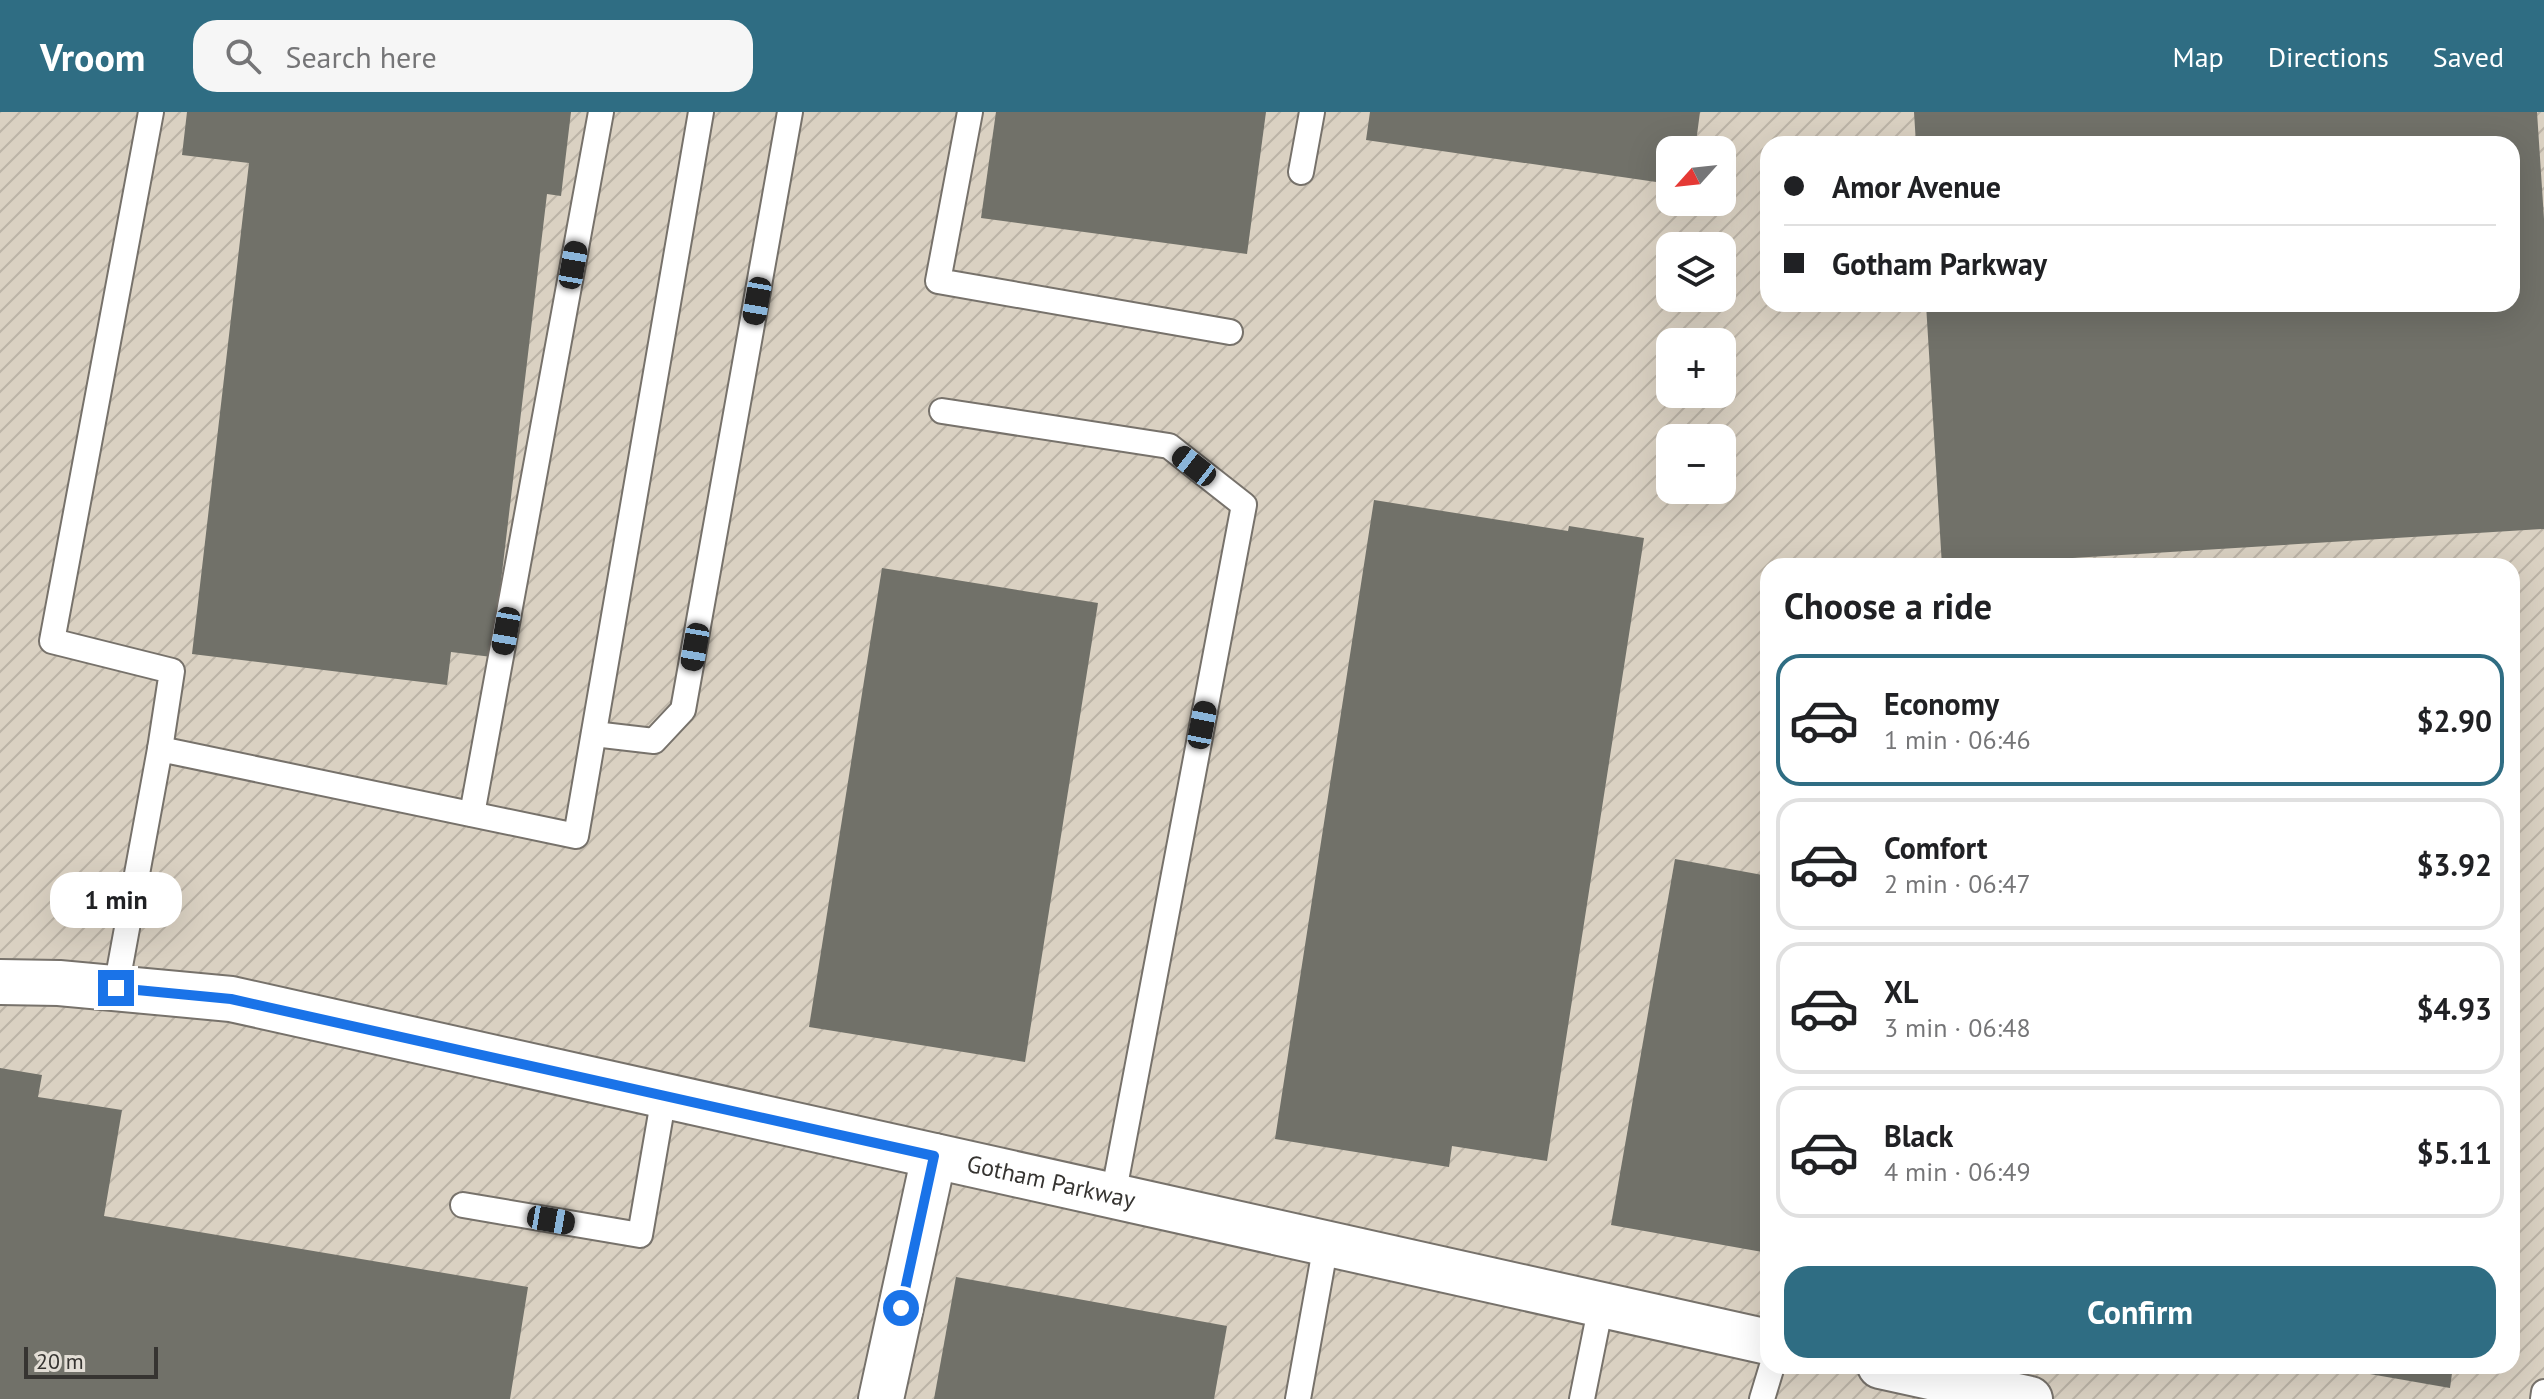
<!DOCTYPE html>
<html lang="en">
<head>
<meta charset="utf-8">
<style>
	:root { --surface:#fff; --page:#f6f6f6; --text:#202124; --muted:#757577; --line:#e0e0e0; --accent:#2f6d83 }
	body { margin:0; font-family:"PT Sans",sans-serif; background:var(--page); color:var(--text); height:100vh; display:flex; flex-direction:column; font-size:30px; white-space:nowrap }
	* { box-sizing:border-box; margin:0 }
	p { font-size:26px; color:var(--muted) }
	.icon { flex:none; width:44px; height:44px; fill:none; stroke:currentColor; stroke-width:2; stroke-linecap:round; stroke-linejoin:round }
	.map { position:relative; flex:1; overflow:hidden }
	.drawer { position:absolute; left:1760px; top:446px; width:760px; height:816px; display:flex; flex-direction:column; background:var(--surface); border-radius:24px; box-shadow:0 8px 32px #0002 }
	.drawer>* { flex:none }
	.top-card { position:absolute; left:1760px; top:24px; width:760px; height:176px; border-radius:24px; box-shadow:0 8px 32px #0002; display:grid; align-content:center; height:176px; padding:0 24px; background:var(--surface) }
	.needle { width:52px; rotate:243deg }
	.buttons { position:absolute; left:1656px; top:24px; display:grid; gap:16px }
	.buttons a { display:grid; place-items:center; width:80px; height:80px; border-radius:16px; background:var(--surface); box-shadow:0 8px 32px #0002; font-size:40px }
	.scale { position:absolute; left:24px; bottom:20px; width:134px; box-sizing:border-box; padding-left:8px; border:4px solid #363431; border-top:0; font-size:22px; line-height:28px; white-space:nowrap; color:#363431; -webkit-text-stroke:6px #e3ded6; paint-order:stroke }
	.end { position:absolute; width:36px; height:36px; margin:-18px; border:10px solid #1a73e8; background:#fff; box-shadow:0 0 0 4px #fff }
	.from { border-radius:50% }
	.bubble { position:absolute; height:56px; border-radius:24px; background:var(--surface); box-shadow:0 8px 32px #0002; font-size:26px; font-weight:600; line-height:56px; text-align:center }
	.car { position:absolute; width:24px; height:48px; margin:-24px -12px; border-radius:10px; box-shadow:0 0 6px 2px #0007; background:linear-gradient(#222 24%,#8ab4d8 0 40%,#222 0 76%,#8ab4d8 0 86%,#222 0) }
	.top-card b { display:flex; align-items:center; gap:28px; height:76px; font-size:30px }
	.top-card b+b { border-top:2px solid var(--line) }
	.top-card i { width:20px; height:20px; background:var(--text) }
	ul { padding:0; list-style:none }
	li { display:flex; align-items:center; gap:24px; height:132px; margin:0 16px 12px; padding:0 8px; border:4px solid var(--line); border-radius:24px }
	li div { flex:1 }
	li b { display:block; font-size:30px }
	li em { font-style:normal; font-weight:600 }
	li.current { border-color:var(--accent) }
	li>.icon { width:72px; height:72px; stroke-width:1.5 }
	h2 { padding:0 24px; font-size:36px; line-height:96px }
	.action { display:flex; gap:16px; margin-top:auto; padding:16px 24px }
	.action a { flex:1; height:92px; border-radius:24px; background:var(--accent); color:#fff; font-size:32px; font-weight:600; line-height:92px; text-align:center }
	header { display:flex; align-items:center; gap:48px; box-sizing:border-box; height:112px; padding:0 40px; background:var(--accent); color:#fff }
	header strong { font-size:38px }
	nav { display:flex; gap:44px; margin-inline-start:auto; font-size:28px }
	.search { width:560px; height:72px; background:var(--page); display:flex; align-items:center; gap:20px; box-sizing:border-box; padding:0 28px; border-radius:24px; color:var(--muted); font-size:30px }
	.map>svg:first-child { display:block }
</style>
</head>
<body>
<header>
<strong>Vroom</strong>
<div class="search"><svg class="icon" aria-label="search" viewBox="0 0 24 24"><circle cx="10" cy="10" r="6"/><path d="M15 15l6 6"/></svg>Search here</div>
<nav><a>Map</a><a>Directions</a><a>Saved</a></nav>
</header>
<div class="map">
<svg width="2544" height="1287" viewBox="0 0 2544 1287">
	<defs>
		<pattern id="industrial-furrows" width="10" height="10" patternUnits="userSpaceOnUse" patternTransform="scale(2)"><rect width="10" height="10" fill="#dad1c2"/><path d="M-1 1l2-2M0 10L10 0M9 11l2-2" fill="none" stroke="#bcb4a7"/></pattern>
	</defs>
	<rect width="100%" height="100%" fill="#e3ded6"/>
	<!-- industrial -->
	<path fill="url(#industrial-furrows)" fill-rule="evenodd" d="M0,0H2544V1287H0ZM1768,32H2512V192H1768ZM1670,38H1722V90H1670ZM1670,134H1722V186H1670ZM1670,230H1722V282H1670ZM1670,326H1722V378H1670ZM1768,454H2512V1254H1768Z"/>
	<!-- building -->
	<g fill="#717169">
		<polygon points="187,0 571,0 561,84 547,82 492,545 451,540 447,573 192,542 249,51 182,43"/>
		<polygon points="996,0 1266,0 1247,142 981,106"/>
		<polygon points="1370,0 1700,0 1695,38 1670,38 1670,72 1366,28"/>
		<polygon points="1914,0 2537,0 2544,107 2544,417 1942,454 1926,192 2512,192 2512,32 1916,32"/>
		<polygon points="1374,388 1568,419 1569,414 1644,426 1547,1049 1452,1034 1449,1055 1275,1027"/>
		<polygon points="882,456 1098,491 1025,950 809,915"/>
		<polygon points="1675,747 1768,764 1768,1141 1611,1113"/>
		<polygon points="0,956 42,963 38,985 122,998 104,1104 528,1175 510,1287 0,1287"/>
		<polygon points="956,1165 1227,1214 1214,1287 934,1287"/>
		<polygon points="2324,1254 2453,1254 2450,1276"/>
	</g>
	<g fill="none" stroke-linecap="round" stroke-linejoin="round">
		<defs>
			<g id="lane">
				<polyline points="151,0 52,529 172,559 160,637"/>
				<polyline points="970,0 938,169 1230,220"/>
				<polyline points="1301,60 1312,0"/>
				<polyline points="942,299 1169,334 1244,393 1113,1084"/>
				<polyline points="594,622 654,629 683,598 790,0"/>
				<polyline points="472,702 601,0"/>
				<polyline points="116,876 160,637 576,724 701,0"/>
				<polyline points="463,1093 640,1123 664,984"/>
				<polyline points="1298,1287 1326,1132"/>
				<polyline points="1582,1287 1601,1193"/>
				<polyline points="1762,1287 1772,1254"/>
				<polyline points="2543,1287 2544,1280"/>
			</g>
			<polyline id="street" points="881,1287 934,1044"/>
			<g id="secondary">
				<path id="s1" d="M0,870L59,871L231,887L1768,1230"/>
				<polyline points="1880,1254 2030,1287"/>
			</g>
		</defs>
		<!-- lane casing -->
		<use href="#lane" stroke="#77726b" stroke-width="28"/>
		<!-- street casing -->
		<use href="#street" stroke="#77726b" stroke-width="48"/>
		<!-- secondary casing -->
		<use href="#secondary" stroke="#77726b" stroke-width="48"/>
		<!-- lane -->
		<use href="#lane" stroke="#fff" stroke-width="24"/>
		<!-- street -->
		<use href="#street" stroke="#fff" stroke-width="44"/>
		<!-- secondary -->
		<use href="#secondary" stroke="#fff" stroke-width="44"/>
	</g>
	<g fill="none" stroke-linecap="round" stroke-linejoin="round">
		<!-- route -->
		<polyline stroke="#1a73e8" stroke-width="10" points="116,876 231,887 934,1044 901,1196"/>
	</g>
	<g text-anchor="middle" stroke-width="8" stroke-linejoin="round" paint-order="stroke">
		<!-- street labels -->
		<g font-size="24" fill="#363431" stroke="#e3ded6">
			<text dy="8" stroke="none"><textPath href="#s1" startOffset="1072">Gotham Parkway</textPath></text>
		</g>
	</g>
</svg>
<div class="buttons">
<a><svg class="needle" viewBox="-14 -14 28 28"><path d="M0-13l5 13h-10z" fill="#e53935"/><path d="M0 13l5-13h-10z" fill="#757577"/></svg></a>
<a><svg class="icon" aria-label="layers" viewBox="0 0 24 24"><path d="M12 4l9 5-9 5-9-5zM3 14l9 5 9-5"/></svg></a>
<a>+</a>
<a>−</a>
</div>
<div class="scale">20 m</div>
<i class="end from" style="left:901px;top:1196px"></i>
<i class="end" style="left:116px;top:876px"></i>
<div class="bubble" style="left:50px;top:760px;width:132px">1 min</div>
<i class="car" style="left:573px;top:153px;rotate:10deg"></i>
<i class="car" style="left:757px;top:189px;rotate:190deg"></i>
<i class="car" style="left:1194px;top:354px;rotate:308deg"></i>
<i class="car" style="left:506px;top:519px;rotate:190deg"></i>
<i class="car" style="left:695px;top:535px;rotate:190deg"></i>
<i class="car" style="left:1202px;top:613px;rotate:11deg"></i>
<i class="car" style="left:551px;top:1108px;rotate:100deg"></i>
<div class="top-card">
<b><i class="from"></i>Amor Avenue</b>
<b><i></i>Gotham Parkway</b>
</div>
<section class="drawer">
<h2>Choose a ride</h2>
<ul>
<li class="current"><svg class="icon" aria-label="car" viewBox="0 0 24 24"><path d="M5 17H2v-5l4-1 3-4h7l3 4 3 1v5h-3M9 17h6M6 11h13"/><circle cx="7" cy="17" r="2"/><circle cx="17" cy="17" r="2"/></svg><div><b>Economy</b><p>1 min · 06:46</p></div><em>$2.90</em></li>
<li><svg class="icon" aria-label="car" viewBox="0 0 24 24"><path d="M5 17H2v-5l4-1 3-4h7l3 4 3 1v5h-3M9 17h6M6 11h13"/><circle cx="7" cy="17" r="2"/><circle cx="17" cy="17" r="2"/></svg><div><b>Comfort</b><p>2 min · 06:47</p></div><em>$3.92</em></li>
<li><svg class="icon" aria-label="car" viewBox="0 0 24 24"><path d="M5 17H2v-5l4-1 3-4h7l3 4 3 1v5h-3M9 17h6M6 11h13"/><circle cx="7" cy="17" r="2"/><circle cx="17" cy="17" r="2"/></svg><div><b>XL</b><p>3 min · 06:48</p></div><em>$4.93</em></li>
<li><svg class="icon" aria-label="car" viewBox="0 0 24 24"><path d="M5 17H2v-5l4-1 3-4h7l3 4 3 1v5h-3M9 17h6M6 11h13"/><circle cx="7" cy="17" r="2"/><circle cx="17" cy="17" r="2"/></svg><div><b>Black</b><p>4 min · 06:49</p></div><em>$5.11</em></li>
</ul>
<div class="action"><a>Confirm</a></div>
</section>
</div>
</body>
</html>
